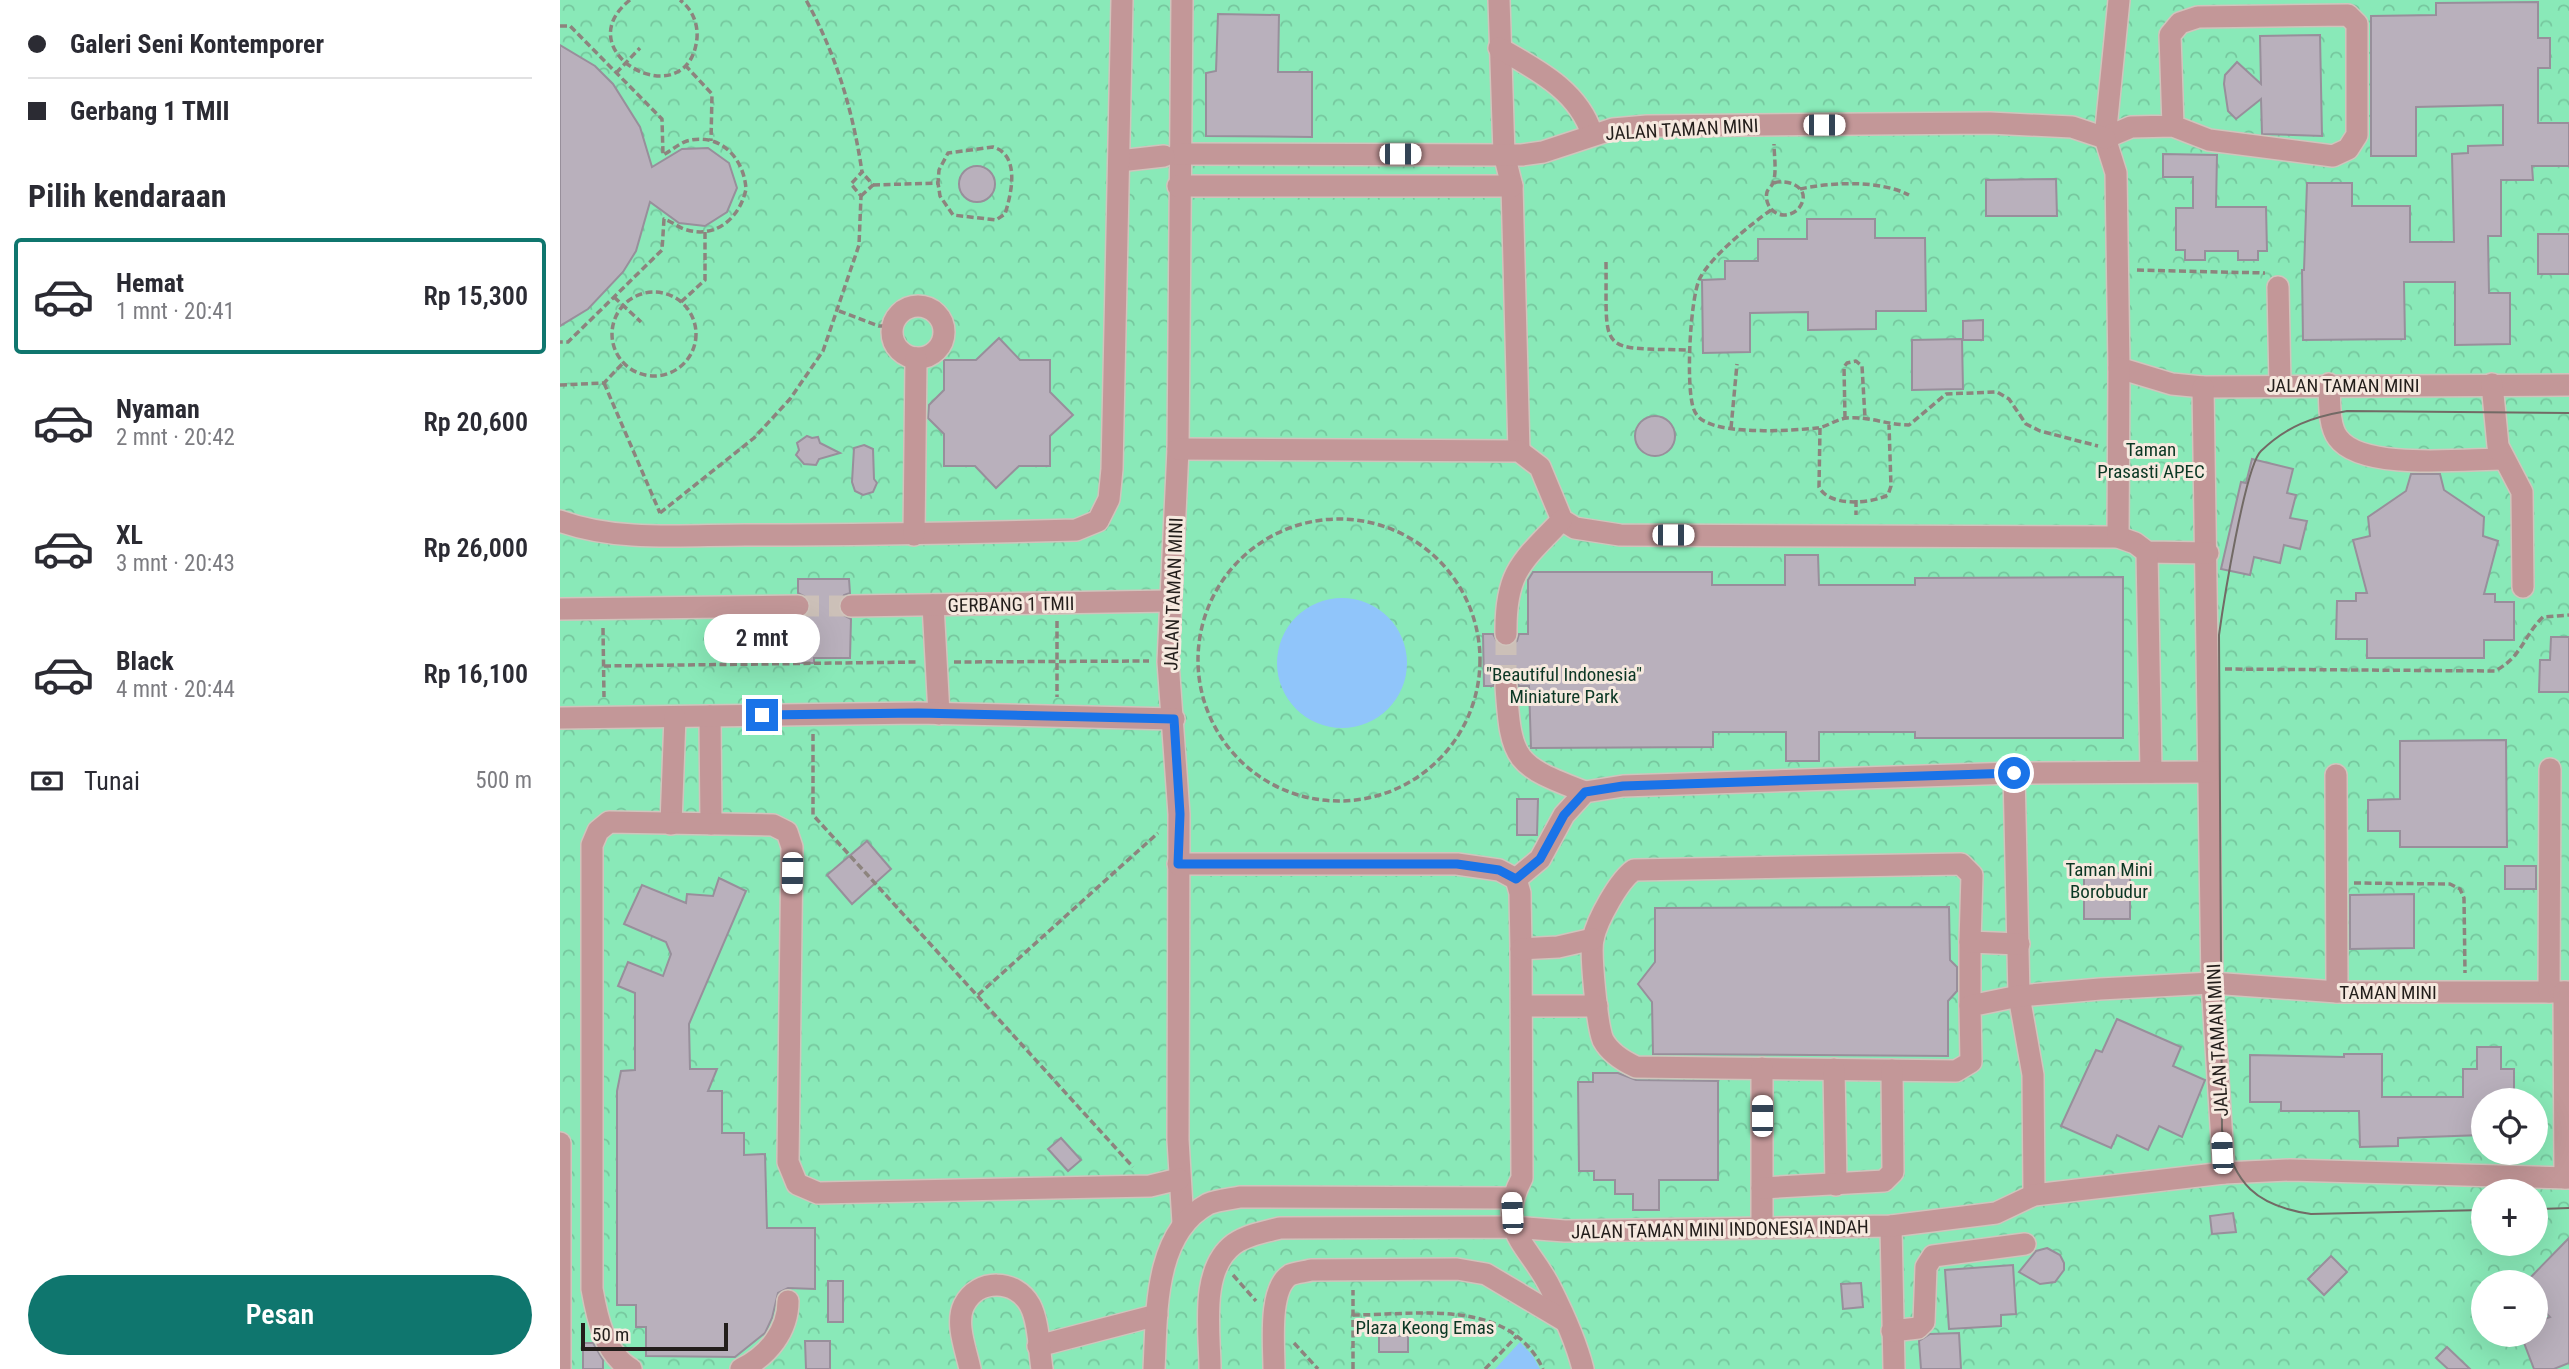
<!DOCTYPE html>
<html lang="id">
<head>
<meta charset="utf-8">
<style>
	:root { --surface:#fff; --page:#f7f7f7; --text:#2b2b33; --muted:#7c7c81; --line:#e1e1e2; --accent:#0f766e }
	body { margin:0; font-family:"Roboto Condensed",sans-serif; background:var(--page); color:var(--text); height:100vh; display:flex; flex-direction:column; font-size:26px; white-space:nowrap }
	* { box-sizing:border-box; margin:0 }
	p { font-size:23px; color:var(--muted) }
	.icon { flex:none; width:38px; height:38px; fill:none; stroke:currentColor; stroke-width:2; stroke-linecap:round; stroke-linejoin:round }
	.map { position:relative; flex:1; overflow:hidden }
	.sheet { display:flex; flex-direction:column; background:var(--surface); width:560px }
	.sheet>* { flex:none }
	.banner { display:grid; align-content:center; height:154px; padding:0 28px; background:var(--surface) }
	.tools { position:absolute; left:1911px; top:1088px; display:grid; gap:14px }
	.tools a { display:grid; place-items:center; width:77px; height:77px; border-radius:50%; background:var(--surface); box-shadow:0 7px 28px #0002; font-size:35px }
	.scale { position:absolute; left:21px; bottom:18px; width:147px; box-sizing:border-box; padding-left:7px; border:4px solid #231e1b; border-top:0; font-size:19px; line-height:24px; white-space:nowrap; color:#231e1b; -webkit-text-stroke:5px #f6e9df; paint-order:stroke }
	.end { position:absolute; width:32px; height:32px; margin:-16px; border:9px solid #1a73e8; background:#fff; box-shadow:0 0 0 4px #fff }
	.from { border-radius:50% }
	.bubble { position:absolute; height:49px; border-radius:24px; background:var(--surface); box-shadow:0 7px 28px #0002; font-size:23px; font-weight:600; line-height:49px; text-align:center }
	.car { position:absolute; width:21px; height:42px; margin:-21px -10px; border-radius:9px; box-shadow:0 0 5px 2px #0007; background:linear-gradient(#fff 24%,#345 0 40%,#fff 0 76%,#345 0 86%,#fff 0) }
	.banner b { display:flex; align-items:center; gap:24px; height:66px; font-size:26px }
	.banner b+b { border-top:2px solid var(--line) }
	.banner i { width:18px; height:18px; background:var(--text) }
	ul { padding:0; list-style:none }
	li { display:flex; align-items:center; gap:21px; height:116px; margin:0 14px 10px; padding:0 14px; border:4px solid transparent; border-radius:7px }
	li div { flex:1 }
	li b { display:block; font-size:26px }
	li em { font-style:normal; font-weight:600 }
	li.on { border-color:var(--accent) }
	li>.icon { width:63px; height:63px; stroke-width:1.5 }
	h2 { padding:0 28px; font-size:32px; line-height:84px }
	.pay { display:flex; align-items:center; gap:18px; height:77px; padding:0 28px; font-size:26px }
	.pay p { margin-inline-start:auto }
	.button { display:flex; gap:14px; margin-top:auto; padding:14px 28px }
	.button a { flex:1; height:80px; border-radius:42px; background:var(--accent); color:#fff; font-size:28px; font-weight:600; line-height:80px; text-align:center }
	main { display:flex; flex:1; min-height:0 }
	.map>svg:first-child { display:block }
</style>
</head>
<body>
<main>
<section class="sheet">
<div class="banner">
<b><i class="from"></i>Galeri Seni Kontemporer</b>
<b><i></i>Gerbang 1 TMII</b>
</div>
<h2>Pilih kendaraan</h2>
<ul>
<li class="on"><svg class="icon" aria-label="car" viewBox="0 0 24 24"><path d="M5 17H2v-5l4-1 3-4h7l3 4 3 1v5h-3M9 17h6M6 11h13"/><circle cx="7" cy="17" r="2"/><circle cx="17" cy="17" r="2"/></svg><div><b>Hemat</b><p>1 mnt · 20:41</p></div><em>Rp 15,300</em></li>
<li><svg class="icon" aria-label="car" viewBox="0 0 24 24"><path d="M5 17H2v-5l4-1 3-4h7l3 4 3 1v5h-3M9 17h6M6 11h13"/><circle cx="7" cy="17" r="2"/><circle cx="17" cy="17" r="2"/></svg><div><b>Nyaman</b><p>2 mnt · 20:42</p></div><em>Rp 20,600</em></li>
<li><svg class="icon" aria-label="car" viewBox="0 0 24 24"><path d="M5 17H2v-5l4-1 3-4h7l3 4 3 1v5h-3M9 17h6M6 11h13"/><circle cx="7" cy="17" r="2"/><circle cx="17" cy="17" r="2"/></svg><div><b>XL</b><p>3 mnt · 20:43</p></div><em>Rp 26,000</em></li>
<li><svg class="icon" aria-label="car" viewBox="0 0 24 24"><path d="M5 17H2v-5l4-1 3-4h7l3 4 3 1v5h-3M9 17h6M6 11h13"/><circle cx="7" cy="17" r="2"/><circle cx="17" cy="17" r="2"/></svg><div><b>Black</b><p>4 mnt · 20:44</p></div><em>Rp 16,100</em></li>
</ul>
<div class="pay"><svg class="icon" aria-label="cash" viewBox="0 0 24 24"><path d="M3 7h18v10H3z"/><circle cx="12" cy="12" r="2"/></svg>Tunai<p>500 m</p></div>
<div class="button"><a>Pesan</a></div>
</section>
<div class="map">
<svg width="2009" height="1369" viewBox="0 0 2009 1369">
	<defs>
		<pattern id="park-crowns" width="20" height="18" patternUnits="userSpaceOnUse" patternTransform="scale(1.75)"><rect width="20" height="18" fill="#89e9b8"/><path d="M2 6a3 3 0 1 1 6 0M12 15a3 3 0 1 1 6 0" fill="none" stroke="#76c79e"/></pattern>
	</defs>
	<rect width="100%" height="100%" fill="#f6e9df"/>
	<!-- park -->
	<path fill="url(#park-crowns)" fill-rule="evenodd" d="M0,0H2009V1369H0ZM1923,1101H1976V1153H1923ZM1923,1192H1976V1244H1923ZM1923,1283H1976V1335H1923Z"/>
	<!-- water -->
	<g fill="#90c5fa">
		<circle cx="782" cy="663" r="65"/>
		<polygon points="960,1342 973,1356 980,1369 935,1369"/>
	</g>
	<!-- building -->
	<g fill="#b9b0bc" stroke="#988f9b" stroke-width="2">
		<polygon points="1978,2 1978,38 1990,38 1990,68 1978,68 1978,123 2009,123 2009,166 1972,166 1973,180 1941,180 1941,236 1928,236 1929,293 1950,293 1950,344 1895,345 1895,282 1844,282 1845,339 1743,340 1742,270 1744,270 1747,183 1792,183 1792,206 1850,206 1850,242 1894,242 1892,154 1908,153 1908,146 1943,145 1943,105 1856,107 1856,156 1811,156 1811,16 1876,15 1876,3"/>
		<polygon points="658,14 719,15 718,72 752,72 752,137 646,136 646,73 656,71"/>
		<polygon points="1760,35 1762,136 1702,134 1701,99 1676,119 1668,111 1664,84 1665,75 1677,62 1701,84 1700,36"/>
		<polygon points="0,45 35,66 53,84 80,127 92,167 122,149 148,148 169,163 177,188 167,212 145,226 119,223 90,202 76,251 63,272 28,309 0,326"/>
		<polygon points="1603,154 1657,155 1656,207 1706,207 1707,251 1698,251 1698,260 1678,260 1678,251 1645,251 1645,260 1625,260 1625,250 1616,250 1616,208 1633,208 1633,177 1603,177"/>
		<circle cx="417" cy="184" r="18"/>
		<polygon points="1496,179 1497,216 1426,216 1426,180"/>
		<polygon points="1247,219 1315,219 1315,238 1365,238 1366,311 1316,311 1316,329 1248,330 1248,312 1190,313 1190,352 1143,353 1142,280 1165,279 1165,261 1198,261 1198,239 1247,239"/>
		<rect x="1978" y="234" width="31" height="40"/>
		<polygon points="1423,320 1423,340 1403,340 1403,321"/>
		<polygon points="439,338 460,360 490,360 490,392 513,415 490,436 490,466 459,466 436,488 415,466 384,466 384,434 368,418 369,405 384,390 384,360 416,360"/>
		<polygon points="1402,339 1403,389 1352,390 1352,340"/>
		<circle cx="1095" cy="436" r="20"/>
		<polygon points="247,436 252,438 258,437 260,443 280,453 259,459 256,465 244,464 236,455 239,450 237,443"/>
		<polygon points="304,445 313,449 314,479 317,483 313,492 303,495 295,491 292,482 294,448"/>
		<polygon points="1692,459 1733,469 1727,493 1736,495 1730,518 1747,521 1740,549 1724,545 1720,563 1694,557 1690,575 1661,569 1681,482 1686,483"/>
		<polygon points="1851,474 1880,474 1884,490 1924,517 1923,536 1938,541 1924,594 1935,594 1935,602 1954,602 1954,640 1924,640 1924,658 1807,658 1807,639 1776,639 1777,601 1796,601 1796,593 1807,593 1793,540 1810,536 1808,517 1846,491"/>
		<polygon points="1225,555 1258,555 1259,585 1355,585 1355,578 1563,577 1563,738 1355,738 1355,732 1259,732 1259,761 1226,761 1226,732 1153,732 1153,747 971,748 969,686 959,686 956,678 946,673 938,676 933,686 924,686 923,634 933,634 939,645 946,647 957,641 959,634 968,634 968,580 973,572 1152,572 1152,585 1225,585"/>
		<polygon points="238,579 289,579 290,593 284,595 278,606 280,613 291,619 290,658 254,658 254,663 238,663 238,619 245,617 251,607 249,599 238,593"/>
		<polygon points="1991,637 2009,637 2009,692 1979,692 1980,660 1990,660"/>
		<polygon points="1946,740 1947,847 1840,847 1840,831 1808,831 1808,800 1840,799 1840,741"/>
		<polygon points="957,799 978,799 977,835 957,835"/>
		<polygon points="307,841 331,869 292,904 267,875"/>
		<rect x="1945" y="866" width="31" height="23"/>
		<rect x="1524" y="873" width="46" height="46"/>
		<polygon points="159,878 186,891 129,1024 130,1069 157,1069 148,1091 162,1091 162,1133 184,1133 184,1155 205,1154 207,1228 255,1228 255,1289 228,1288 218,1293 212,1318 205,1333 175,1357 86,1356 86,1327 76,1327 76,1305 57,1305 57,1091 61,1071 75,1070 75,993 58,986 68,962 103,976 111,954 106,942 64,924 82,885 126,903 127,894 153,896"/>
		<polygon points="1854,894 1854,948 1790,949 1790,895"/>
		<polygon points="1389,907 1390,960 1397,967 1397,991 1388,1001 1388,1056 1093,1054 1092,1002 1078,984 1095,962 1095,908"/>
		<polygon points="1557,1019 1621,1047 1613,1066 1645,1080 1622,1137 1599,1126 1588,1150 1557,1135 1551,1148 1501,1126 1536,1050 1542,1052"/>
		<polygon points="1917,1047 1941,1047 1941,1069 1954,1069 1954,1101 1923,1101 1923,1135 1838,1138 1838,1146 1800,1147 1799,1111 1721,1111 1721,1102 1690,1102 1690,1055 1784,1057 1784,1054 1822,1054 1822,1097 1903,1097 1903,1069 1917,1069"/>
		<polygon points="1033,1073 1058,1073 1076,1080 1158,1081 1158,1180 1099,1180 1099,1210 1073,1210 1073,1194 1055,1194 1055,1180 1034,1180 1034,1171 1019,1171 1018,1082 1033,1082"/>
		<polygon points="501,1138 521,1160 508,1171 488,1149"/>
		<polygon points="1673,1213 1676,1232 1652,1234 1650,1216"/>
		<polygon points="2009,1238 2009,1363 1994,1369 1974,1369 1961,1335 1976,1335 1976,1322 1990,1317 1976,1302 1976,1283 1965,1283"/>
		<polygon points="1487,1248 1500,1255 1504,1263 1504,1270 1495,1282 1480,1284 1459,1272 1476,1251"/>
		<polygon points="1771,1256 1787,1272 1764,1295 1748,1279"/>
		<polygon points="1453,1265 1456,1314 1441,1315 1441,1326 1389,1329 1385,1270"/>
		<rect x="268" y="1281" width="15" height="41"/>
		<polygon points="1301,1283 1303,1307 1283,1309 1281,1284"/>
		<polygon points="1399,1333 1401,1369 1361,1369 1359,1341 1370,1334"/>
		<rect x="819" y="1336" width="29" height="16"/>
		<polygon points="245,1341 270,1341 270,1369 246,1369"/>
		<polygon points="23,1343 33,1343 43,1360 43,1369 23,1369"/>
		<polygon points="1887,1347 1910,1369 1888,1369 1876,1358"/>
	</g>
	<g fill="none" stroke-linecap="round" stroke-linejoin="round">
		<!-- minor-tunnel -->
		<g stroke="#ccc0b8" stroke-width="21" stroke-dasharray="21 10" stroke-linecap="butt">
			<polyline points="238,606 291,606"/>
			<polyline points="946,634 946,686"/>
		</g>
		<defs>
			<g id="minor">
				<polyline points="622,0 618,449 608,662 619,814 618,1140 623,1223"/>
				<polyline points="939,0 944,154 952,186 959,451"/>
				<polyline points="1559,0 1545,138 1556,173 1559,368 1612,384 1643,387 2009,385"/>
				<path d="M939,48C977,70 1018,90 1032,134"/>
				<polyline points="1545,138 1571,127 1613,126 1649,140 1773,156 1788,149 1797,135 1797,24 1788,15 1638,17 1620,23 1610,35 1613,126"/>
				<polyline points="618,154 962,155 983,152 1053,129 1087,126 1430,123 1512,127 1545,138"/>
				<polyline points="559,161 604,156"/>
				<polyline points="618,186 952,186"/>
				<polyline points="1718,287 1720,385"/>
				<circle cx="358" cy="332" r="26"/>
				<path d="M1769,384C1770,400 1768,425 1778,438C1802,471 1905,459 1943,459"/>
				<polyline points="1932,384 1938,446 1962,492 1963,587"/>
				<polyline points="1643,387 1652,983 1664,1173 1730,1170 2009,1178"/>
				<polyline points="618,449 959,451 980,467 1002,520 1015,528 1060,535 1558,537 1575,543 1587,552 1648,553"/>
				<path d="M0,521C58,542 124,535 185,535C295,535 405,533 516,530L538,521L549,499L552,469L562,0"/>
				<polyline points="354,535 356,358"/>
				<polyline points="1558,537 1559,368"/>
				<polyline points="1587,552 1591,772"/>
				<polyline points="373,605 379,714"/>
				<polyline points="291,606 610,601"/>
				<polyline points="0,609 238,606"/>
				<path d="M946,634C945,573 961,562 1002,520"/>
				<path d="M946,686C951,762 955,765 1025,792"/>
				<polyline points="150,716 151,824"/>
				<polyline points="0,718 358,713 614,719"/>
				<polyline points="1454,773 1459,996 1473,1075 1474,1195"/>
				<polyline points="1776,775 1777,992"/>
				<polyline points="111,824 115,717"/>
				<polyline points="618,864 897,864 939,870 956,879"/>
				<polyline points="956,879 980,859 1004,815 1025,792 1063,786 1454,773 1649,772"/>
				<path d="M956,879L960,893L961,949L962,1178C934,1231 970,1245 991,1289C1004,1315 1016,1341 1023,1369"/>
				<polyline points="1410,942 1410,1006"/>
				<path d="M1459,944L1410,942L1412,875L1401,864L1074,870C1059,880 1037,920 1033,939C1030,953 1037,1026 1043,1040C1050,1053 1063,1061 1076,1067L1396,1071L1411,1062L1410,1006L1459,996L1540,989L1652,983L1777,992H2009"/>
				<polyline points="961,949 998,947 1033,939"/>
				<polyline points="1989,992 1990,769"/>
				<polyline points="2004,992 2005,1178"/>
				<polyline points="962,1006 1037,1006"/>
				<polyline points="1202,1068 1202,1228"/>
				<polyline points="1274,1069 1276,1185"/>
				<polyline points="0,1143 0,1369"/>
				<polyline points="1202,1188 1324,1181 1333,1172 1332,1070"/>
				<polyline points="1331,1226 1334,1369"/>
				<polyline points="1332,1331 1358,1328 1364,1322 1366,1267 1373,1256 1465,1244"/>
				<polyline points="478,1346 597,1315"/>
				<path d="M71,1369C44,1353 37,1317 32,1289V845L38,831L49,822L213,825L227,832L232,847L228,1162L237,1184L258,1193L590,1186L619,1179"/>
				<path d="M181,1369C208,1356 228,1331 228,1301"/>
				<path d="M410,1369C406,1350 395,1323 404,1305C418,1278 456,1279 470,1305C479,1322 479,1350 482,1369"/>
				<path d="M594,1369C597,1315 593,1234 648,1204C657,1200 670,1199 680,1197L952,1198"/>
				<path d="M650,1369C650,1332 639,1270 674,1244C687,1235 704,1232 720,1228L953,1227L1005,1231L1331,1226L1436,1213L1474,1195L1664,1173"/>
				<path d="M714,1369C714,1345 708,1289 730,1275C736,1272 745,1272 751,1270L897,1269L926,1274L1005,1321"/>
			</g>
		</defs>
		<!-- minor casing -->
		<use href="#minor" stroke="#d0c4bc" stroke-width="24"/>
		<!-- path -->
		<g stroke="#8d847e" stroke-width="3.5" stroke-dasharray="7 3.5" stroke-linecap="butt">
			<path d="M70,0C3,53 129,119 137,38C138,23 132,9 120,0"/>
			<path d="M0,26H10L102,119L103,155C111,151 118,144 127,141C160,132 184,158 186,189C180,218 155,240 124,229C116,226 111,221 104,219L102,250L8,342H0"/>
			<polyline points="125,65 152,94 151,141"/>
			<polyline points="56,73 80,48"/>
			<path d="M1214,183C1229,178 1253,189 1239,208C1236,212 1230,215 1224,215C1213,215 1204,204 1207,192C1208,189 1212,186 1213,183C1217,172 1214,155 1214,144"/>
			<path d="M313,185L378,183L379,170L388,153L433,147C461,155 451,195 445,214L436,220L393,215L380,196L378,183"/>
			<path d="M1240,189C1272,182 1320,180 1349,195"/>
			<polyline points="301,196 313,185 302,172"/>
			<path d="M1211,210C1191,224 1149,258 1139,280C1130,303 1126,383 1133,407C1135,414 1139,419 1146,422C1169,434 1230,431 1257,428C1267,427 1276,419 1287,418C1309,416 1327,425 1349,425L1386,394L1437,392L1449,399L1466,424L1480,431L1538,446"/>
			<path d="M1046,262C1047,354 1036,348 1130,350"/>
			<polyline points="1577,270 1705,273"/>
			<circle cx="94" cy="334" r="42"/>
			<polyline points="54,297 81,322"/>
			<polyline points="121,302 145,280 145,232"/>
			<polyline points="279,311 319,326 332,326"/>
			<polyline points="44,383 100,513"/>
			<polyline points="0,385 44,383 63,363"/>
			<polyline points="1285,418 1284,367 1287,363 1296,361 1302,366 1305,418"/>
			<polyline points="1171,428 1177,364"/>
			<path d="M1260,428L1259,487C1269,507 1310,504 1328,495L1331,486L1329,425"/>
			<polyline points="1296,500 1296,515"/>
			<path d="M100,513L194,438L230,399L263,351L299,245L301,196L291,184L302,172C293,111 276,54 246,0"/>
			<circle cx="779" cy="660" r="141"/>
			<polyline points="497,621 497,697"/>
			<polyline points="43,628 44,697"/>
			<polyline points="394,662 589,661"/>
			<polyline points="44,666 358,662"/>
			<path d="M1665,669L1935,671C1963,656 1963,636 1983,617L2009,615"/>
			<polyline points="253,734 253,815 573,1167"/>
			<polyline points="1794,883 1890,884 1900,889 1904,898 1905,973"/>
			<polyline points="418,995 598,833"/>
			<polyline points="673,1275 696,1301"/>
			<path d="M793,1315C858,1315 949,1297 983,1369"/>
			<polyline points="734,1343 758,1369"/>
			<polyline points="793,1369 793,1290"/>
			<polyline points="925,1369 957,1336"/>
		</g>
		<!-- minor -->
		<use href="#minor" stroke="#c39798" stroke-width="21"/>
		<!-- tram -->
		<g stroke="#726a65" stroke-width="2">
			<polyline points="1976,1209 2009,1208"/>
			<path d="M1923,1210L1751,1214C1696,1206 1674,1184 1662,1130L1659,635C1663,606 1685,466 1701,451C1727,426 1752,417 1787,411L2009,413"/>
		</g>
	</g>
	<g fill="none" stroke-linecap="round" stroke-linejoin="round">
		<!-- route -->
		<polyline stroke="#1a73e8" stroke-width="9" points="202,715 358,713 614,719 620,814 618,864 897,864 939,870 956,879 980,859 1004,815 1025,792 1063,786 1454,773"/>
	</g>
	<g text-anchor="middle" stroke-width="6" stroke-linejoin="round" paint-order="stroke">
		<!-- street labels -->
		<g font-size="19" fill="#231e1b" stroke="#f6e9df">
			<text transform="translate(1122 129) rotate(-3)" y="7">JALAN TAMAN MINI</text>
			<text x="1783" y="392">JALAN TAMAN MINI</text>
			<text transform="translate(613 594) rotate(-88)" y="7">JALAN TAMAN MINI</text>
			<text transform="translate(451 604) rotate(-1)" y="7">GERBANG 1 TMII</text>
			<text x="1828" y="999">TAMAN MINI</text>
			<text transform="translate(1657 1040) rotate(-93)" y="7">JALAN TAMAN MINI</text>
			<text transform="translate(1160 1229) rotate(-1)" y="7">JALAN TAMAN MINI INDONESIA INDAH</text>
		</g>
		<!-- park labels -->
		<g font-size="19" fill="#0b3724" stroke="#f6e9df">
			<text x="1591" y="456">Taman<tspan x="1591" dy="22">Prasasti APEC</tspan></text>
			<text x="1004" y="681">"Beautiful Indonesia"<tspan x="1004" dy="22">Miniature Park</tspan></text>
			<text x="1549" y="876">Taman Mini<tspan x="1549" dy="22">Borobudur</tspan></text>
			<text x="865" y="1334">Plaza Keong Emas</text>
		</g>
	</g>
</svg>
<div class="tools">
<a><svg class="icon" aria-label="locate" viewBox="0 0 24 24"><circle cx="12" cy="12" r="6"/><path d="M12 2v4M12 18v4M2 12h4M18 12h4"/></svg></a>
<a>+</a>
<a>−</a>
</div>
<div class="scale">50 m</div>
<i class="end from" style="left:1454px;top:773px"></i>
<i class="end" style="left:202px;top:715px"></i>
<div class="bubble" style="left:144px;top:614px;width:116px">2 mnt</div>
<i class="car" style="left:1264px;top:125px;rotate:90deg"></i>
<i class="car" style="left:840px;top:154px;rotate:90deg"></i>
<i class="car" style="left:1113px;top:535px;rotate:90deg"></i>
<i class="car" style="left:232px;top:873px;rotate:181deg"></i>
<i class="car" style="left:1202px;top:1116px;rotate:0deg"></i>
<i class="car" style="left:1662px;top:1153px;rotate:357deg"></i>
<i class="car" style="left:952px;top:1213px;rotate:357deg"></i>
</div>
</main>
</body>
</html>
